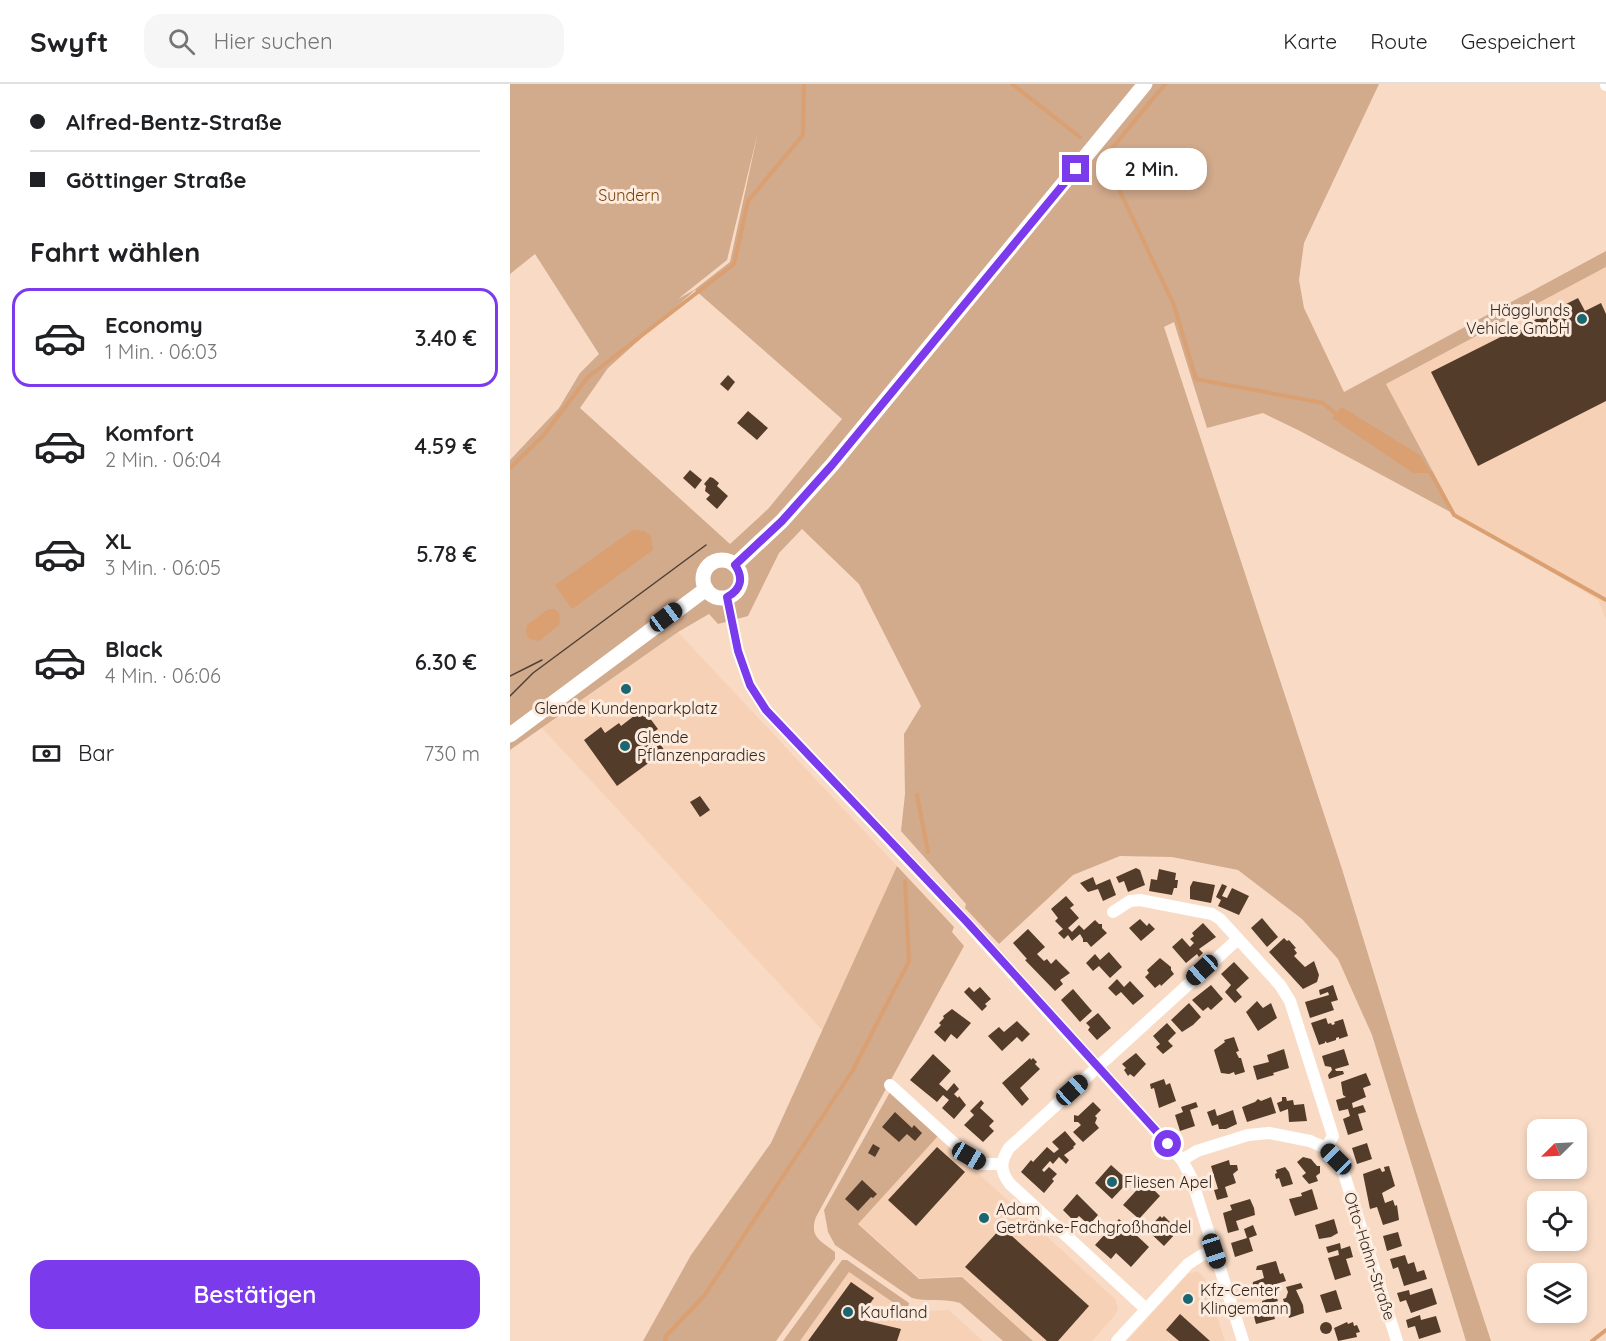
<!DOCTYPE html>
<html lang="de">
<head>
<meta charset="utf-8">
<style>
	:root { --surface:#fff; --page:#f6f6f6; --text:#202124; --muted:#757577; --line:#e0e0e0; --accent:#7c3aed }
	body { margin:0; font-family:Quicksand,sans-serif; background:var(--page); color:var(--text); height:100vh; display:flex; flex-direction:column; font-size:22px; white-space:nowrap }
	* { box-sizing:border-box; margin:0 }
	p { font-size:20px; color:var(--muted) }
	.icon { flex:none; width:33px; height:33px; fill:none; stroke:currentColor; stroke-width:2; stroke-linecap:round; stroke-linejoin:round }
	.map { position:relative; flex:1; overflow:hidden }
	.panel { display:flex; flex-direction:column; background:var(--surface); width:510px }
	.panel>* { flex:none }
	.top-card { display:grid; align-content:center; height:132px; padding:0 30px; background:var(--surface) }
	.needle { width:39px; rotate:246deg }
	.buttons { position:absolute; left:1017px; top:1035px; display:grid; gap:12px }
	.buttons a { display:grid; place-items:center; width:60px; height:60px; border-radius:12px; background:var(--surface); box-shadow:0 3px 9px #0003; font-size:30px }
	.end { position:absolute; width:27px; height:27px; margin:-14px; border:8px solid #7c3aed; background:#fff; box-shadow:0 0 0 3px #fff }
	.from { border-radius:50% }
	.bubble { position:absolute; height:42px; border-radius:18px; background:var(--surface); box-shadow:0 3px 9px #0003; font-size:20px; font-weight:600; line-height:42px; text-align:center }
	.car { position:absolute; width:18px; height:36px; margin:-18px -9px; border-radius:8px; box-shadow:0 0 4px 2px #0007; background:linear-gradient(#222 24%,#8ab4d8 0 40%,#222 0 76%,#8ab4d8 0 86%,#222 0) }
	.top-card b { display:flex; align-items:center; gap:21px; height:57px; font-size:22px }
	.top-card b+b { border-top:2px solid var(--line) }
	.top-card i { width:15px; height:15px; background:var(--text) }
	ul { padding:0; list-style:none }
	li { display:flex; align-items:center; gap:18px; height:99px; margin:0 12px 9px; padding:0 18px; border:3px solid transparent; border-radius:18px }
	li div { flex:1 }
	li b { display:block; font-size:22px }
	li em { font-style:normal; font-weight:600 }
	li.current { border-color:var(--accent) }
	li>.icon { width:54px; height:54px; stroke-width:1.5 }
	h2 { padding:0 30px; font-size:27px; line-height:72px }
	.pay { display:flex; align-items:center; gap:15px; height:66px; padding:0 30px; font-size:22px }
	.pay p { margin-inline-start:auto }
	.cta { display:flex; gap:12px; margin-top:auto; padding:12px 30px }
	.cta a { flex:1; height:69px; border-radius:18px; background:var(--accent); color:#fff; font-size:24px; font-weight:600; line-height:69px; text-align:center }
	header { display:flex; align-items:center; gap:36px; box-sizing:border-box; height:84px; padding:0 30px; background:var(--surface); border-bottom:2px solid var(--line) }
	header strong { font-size:28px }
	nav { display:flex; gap:33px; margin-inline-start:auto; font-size:21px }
	.search { width:420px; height:54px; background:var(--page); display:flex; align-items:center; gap:15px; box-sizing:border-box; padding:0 21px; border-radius:18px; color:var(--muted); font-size:22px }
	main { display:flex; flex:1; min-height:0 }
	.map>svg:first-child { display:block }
</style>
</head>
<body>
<header>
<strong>Swyft</strong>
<div class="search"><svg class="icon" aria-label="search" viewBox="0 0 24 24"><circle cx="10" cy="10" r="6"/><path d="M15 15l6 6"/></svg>Hier suchen</div>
<nav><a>Karte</a><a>Route</a><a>Gespeichert</a></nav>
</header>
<main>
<section class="panel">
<div class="top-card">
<b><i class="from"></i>Alfred-Bentz-Straße</b>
<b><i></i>Göttinger Straße</b>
</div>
<h2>Fahrt wählen</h2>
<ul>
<li class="current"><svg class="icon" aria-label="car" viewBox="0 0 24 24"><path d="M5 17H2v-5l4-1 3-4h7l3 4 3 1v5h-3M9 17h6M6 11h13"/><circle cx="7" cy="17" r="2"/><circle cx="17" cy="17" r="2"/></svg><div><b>Economy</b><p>1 Min. · 06:03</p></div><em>3.40 €</em></li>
<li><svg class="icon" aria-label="car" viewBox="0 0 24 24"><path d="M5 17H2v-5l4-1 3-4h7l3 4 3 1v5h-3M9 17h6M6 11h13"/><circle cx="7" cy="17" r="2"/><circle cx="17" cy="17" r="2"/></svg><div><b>Komfort</b><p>2 Min. · 06:04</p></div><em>4.59 €</em></li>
<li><svg class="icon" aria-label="car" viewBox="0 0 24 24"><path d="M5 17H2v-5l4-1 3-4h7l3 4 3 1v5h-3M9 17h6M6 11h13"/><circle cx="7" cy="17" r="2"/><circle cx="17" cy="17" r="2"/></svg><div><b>XL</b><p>3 Min. · 06:05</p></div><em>5.78 €</em></li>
<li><svg class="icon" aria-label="car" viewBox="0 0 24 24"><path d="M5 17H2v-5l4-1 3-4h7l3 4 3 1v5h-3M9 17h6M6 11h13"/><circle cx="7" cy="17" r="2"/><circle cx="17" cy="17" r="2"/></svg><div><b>Black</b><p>4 Min. · 06:06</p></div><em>6.30 €</em></li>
</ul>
<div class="pay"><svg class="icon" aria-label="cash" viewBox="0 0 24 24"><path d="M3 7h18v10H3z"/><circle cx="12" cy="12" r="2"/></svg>Bar<p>730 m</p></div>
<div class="cta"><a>Bestätigen</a></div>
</section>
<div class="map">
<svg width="1096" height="1257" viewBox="0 0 1096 1257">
	<rect width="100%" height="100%" fill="#f9dbc5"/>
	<!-- built -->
	<g fill="#f6d1b6">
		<polygon points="1096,183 1096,536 1088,516 946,431 876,300"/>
		<polygon points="168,548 387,782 313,947 31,643"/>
		<polygon points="428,1052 605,1215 608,1225 605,1231 582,1257 523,1257 452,1192 409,1194 348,1139"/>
		<polygon points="687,1187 695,1195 715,1257 617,1257 678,1190"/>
		<polygon points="339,1188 397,1228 439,1226 473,1257 290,1257"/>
	</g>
	<!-- green -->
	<g fill="#d2aa8c" fill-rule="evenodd">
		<path d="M0,0H869L794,159L789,196L794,224L834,308L1096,167V183L876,300L946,431L790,347L753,329L697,344L664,238L654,243L832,785L906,1027L981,1257H956L862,951L828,875L792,835L728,786L662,773L610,772L563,791L489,860L455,824L456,820L391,747L395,710L394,650L411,622L349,500L292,445L269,469L238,532L208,540L199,530L168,548L0,666V376L49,324L70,289L89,270L25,170L0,190ZM248,48L220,178L184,206L168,215L217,176ZM185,206L332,335L258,425L220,460L70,324L98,284Z"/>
		<path d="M387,782L444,843L442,848L454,862L306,1133C299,1153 310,1156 325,1168V1175L266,1257H133L181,1171L261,1059Z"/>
		<path d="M380,1008L428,1052L348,1140L409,1195L452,1193L523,1257H493L450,1219C434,1214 418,1218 402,1214L325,1161L318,1148L314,1126Z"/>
		<polygon points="332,1176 337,1176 399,1219 397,1228 339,1188 290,1257 273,1257"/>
	</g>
	<!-- water -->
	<g fill="#daa072">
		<polygon points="832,323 911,372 921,389 903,389 822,334"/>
		<polygon points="123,446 134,447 141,452 143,466 62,525 45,501"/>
		<polygon points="38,525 45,525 49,529 50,540 29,557 20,555 16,550 17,541"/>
	</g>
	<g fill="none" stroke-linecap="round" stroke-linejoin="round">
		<!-- stream -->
		<g stroke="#daa072" stroke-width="4">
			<polyline points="502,0 570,53"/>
			<polyline points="655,0 594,74 664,221 686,295 813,319 826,330"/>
			<polyline points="0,384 33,352 78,293 224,180 238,117 293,51 294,0"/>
			<polyline points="921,389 944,431 1096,516"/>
			<polyline points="407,711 418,768"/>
			<polyline points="155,1257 156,1252 194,1212 343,986 399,877 395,797"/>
			<polyline points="1082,1257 1096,1246"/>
		</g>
	</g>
	<!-- building -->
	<g fill="#533c29">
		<polygon points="1068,214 1075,227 1091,219 1096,230 1096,317 968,382 921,288"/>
		<polygon points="218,291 225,298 218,307 210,300"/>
		<polygon points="238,327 258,344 247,356 227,339"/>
		<polygon points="180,386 192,396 185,405 173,394"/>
		<polygon points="200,393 203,394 209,399 207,402 218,412 207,425 196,415 200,411 195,407 196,402 194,400"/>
		<polygon points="133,625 148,645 142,649 155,667 107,702 74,656 91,643 95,649 109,639 111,642"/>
		<polygon points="190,712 200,726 190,733 180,718"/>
		<polygon points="626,784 630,786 635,801 618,808 614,797 609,799 606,793"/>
		<polygon points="649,785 666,789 665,796 668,796 667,804 664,804 662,811 639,807 641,795 647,796"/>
		<polygon points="583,793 586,801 600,795 606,811 593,817 588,805 578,808 570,799"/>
		<polygon points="683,797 705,801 701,819 680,815 680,803"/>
		<polygon points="712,800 717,802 712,812 717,814 722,804 739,812 729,831 708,822 711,816 706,813"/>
		<polygon points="556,812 564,821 560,824 569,834 558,844 562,848 569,841 574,846 585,836 589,840 592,840 592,844 597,849 581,863 577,858 573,858 573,855 570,850 562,857 558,851 554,855 548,849 553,845 545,837 548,834 541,825"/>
		<polygon points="752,834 768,853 757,863 741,844"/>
		<polygon points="630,835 637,842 639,839 645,845 631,857 619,844"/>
		<polygon points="693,839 706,853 689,865 693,869 689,873 687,870 676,879 662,863 672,854 680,863 684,859 680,855 684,852 682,849"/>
		<polygon points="518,845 535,863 527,870 534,877 537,875 541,880 546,875 560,889 550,896 553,900 545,907 515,876 517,875 503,859"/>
		<polygon points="774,854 777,857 779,856 786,864 784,865 787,869 784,872 795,883 804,877 809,891 807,898 793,905 759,868"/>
		<polygon points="599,868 612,883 600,894 589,882 583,887 576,879 585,870 590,876"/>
		<polygon points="650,874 661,883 661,886 664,890 651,902 650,900 645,904 635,893 639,889 637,886"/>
		<polygon points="724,878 739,894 726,906 732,913 725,919 715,908 721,901 711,890"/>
		<polygon points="607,895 614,903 620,897 634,912 623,921 611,908 606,912 598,904"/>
		<polygon points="701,901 713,915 701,926 698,923 693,927 682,916"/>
		<polygon points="823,901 828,916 821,918 824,926 800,934 795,918 819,911 818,908 810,911 809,906"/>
		<polygon points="459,903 464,908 470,903 481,915 475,920 477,922 472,927 454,908"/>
		<polygon points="563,905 582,927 570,938 551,916"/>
		<polygon points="747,917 753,924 761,919 767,934 748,947 736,928"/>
		<polygon points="679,919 691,933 683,941 672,948 661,936"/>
		<polygon points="442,925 461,939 447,955 441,950 435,958 424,948 431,941 429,939 434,934 433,932"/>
		<polygon points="588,929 601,944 587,956 578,946 580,943 576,939"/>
		<polygon points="816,934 818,940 821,939 822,941 825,940 824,938 833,935 838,952 829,955 829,953 826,954 826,956 817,959 815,957 815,959 809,961 801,939"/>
		<polygon points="507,937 520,950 512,958 507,953 492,967 478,952 489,943 494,948"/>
		<polygon points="657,939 666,949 658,957 663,962 653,970 646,963 650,960 643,952"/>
		<polygon points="724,953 729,967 726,968 729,974 731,974 735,988 725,991 724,988 719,990 711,989 704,966 715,958 714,956"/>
		<polygon points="774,965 779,984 763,989 764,991 747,996 743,982 759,978 757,971"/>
		<polygon points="834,965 839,981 825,985 826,987 833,987 834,990 819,995 818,991 822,986 821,983 815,982 812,972"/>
		<polygon points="626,969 636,980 624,993 620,990 618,992 614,986 616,984 612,980"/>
		<polygon points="423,970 441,987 429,1000 437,1007 444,999 449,1005 444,1010 448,1014 449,1012 456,1021 444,1035 432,1024 439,1016 433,1011 427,1018 400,996"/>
		<polygon points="520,974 521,976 523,974 527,978 525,980 530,985 510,1004 519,1015 512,1022 492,999"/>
		<polygon points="856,989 861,1001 853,1004 856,1013 842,1019 843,1024 853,1021 856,1028 848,1030 853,1046 838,1051 833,1035 840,1032 838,1025 829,1027 826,1016 836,1013 833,1011 831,998"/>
		<polygon points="654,995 656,1001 660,999 666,1017 649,1024 644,1004 641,1005 640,1000"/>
		<polygon points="761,1013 766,1029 737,1038 732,1023 745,1018 748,1015 751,1017"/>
		<polygon points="772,1013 776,1013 777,1017 783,1016 784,1021 794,1020 797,1037 779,1038 778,1025 770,1028 767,1019 772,1017"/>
		<polygon points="471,1016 474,1019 470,1024 484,1037 479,1042 484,1047 473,1058 454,1041 464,1031 460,1027"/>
		<polygon points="583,1018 591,1026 585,1032 587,1034 585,1039 589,1044 573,1058 563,1048 571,1041 568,1038 564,1038 564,1031 568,1032"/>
		<polygon points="686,1018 688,1023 680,1026 685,1042 670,1047 665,1031 673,1028 671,1023"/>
		<polygon points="705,1025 707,1032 723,1026 727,1040 716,1045 709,1045 708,1040 702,1042 697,1028"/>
		<polygon points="385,1028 402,1044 404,1041 412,1049 405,1057 397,1050 389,1058 372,1043"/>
		<polygon points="555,1047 566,1060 563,1063 564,1064 554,1071 559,1076 556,1080 549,1073 543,1080 540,1077 532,1086 534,1088 539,1083 547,1090 542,1095 544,1097 534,1109 511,1088 521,1076 523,1078 537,1063 544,1069 549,1065 542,1058"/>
		<polygon points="857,1059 862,1075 847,1080 842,1064"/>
		<polygon points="363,1060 370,1064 365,1073 358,1069"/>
		<polygon points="427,1063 455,1088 406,1142 378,1116"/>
		<polygon points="793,1073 801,1075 807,1082 810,1082 810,1089 806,1092 808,1097 799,1100 792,1092 796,1089 787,1078"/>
		<polygon points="719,1076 720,1081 727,1081 728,1086 723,1090 726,1099 715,1103 718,1113 707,1116 704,1106 708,1105 701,1082"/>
		<polygon points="601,1081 619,1097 602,1115 585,1099"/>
		<polygon points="879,1082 885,1102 872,1109 875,1119 883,1116 885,1122 887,1121 889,1136 873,1141 867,1123 860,1125 853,1090 870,1084 872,1088 875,1087 874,1083"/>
		<polygon points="775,1083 779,1088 783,1100 772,1103 769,1094 766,1095 765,1090 767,1089 766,1086"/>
		<polygon points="352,1096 367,1110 363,1114 361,1113 348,1127 335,1115"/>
		<polygon points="635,1097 650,1112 629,1135 613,1121"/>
		<polygon points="802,1105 808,1125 785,1132 779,1115 792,1112 791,1109"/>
		<polygon points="567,1110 588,1131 579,1141 569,1132 564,1137 553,1126"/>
		<polygon points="740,1115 744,1124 745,1131 726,1137 729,1146 718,1149 713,1129 722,1126 720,1121"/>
		<polygon points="650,1132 652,1134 654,1132 667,1145 665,1146 667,1148 654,1162 637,1146"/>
		<polygon points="609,1135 639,1163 621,1183 606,1169 601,1175 585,1161"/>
		<polygon points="824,1135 828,1149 821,1153 809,1155 805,1141"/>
		<polygon points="743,1141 747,1151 739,1154 743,1167 725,1173 721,1159 737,1154 734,1145"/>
		<polygon points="492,1143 579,1222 548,1257 537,1257 455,1183"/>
		<polygon points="888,1148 892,1162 877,1167 873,1152"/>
		<polygon points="830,1159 831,1165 840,1162 843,1173 836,1175 841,1191 825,1196 818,1174 829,1171 828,1166 818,1169 816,1163"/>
		<polygon points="895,1171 898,1180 904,1178 907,1188 914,1186 917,1195 894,1202 888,1183 883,1185 880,1175"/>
		<polygon points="766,1177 770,1190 773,1189 776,1197 746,1206 742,1204 743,1198 754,1194 752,1186 746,1186 747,1182"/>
		<polygon points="341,1198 364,1214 359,1221 353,1236 391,1245 387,1257 298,1257"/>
		<polygon points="791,1199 793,1204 786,1206 793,1221 794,1229 779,1234 773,1215 776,1214 778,1208 776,1203"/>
		<polygon points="922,1204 927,1220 901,1229 896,1216 890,1218 887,1209 899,1206 900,1211"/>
		<polygon points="826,1206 832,1225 816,1229 810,1211"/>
		<polygon points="766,1212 768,1217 760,1219 765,1235 746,1240 742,1225 753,1222 752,1217"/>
		<polygon points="670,1230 700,1257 669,1257 656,1246"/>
		<polygon points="910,1231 911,1236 926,1232 931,1248 909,1255 905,1242 898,1244 896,1236"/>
		<polygon points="837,1238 838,1240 843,1238 844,1242 847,1241 850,1248 846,1249 847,1253 828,1257 824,1244"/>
		<circle cx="816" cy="1244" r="6"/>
	</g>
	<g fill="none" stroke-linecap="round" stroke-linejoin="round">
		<!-- minor -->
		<g stroke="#fff" stroke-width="12">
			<polyline points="1096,0 1096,1"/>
			<polyline points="217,513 228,567 240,601 256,626 456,838 672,1076 681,1093 733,1257"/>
			<polyline points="603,828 620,817 630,816 702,830 710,835 770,901 780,917 823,1052 816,1064"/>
			<polyline points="380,1001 459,1073 472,1080 491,1080"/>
			<polyline points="672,1076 687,1067 738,1051 759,1049 800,1057 816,1064 826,1075 834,1090 887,1257"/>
			<path d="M636,1225L500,1100C490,1087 490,1078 499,1064L728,855"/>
			<polyline points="607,1257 678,1180 692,1171 704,1167"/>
		</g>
		<!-- tertiary -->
		<g stroke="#fff" stroke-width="15">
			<circle cx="212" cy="495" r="19"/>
			<polyline points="225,481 272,437 322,381 635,0"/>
			<polyline points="0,651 196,505"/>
		</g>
		<!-- tram -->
		<g stroke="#4e4036" stroke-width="1.5">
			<polyline points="0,592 32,576"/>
			<polyline points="0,612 23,589 196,461"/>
		</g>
	</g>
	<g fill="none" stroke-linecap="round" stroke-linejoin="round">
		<!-- route -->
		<path stroke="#7c3aed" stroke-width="8" d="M566,85L322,381L272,437L225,481C234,494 231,506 217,513L228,567L240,601L256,626L456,837L658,1060"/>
	</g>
	<!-- markers -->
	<g fill="#1b6671" stroke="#fdebde" stroke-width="2">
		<circle cx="1072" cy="235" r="6"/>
		<circle cx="116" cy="605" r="6"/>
		<circle cx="115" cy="662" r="6"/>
		<circle cx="602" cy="1098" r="6"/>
		<circle cx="474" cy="1134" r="6"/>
		<circle cx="678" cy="1215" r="6"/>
		<circle cx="338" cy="1228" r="6"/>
	</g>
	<g text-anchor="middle" stroke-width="6" stroke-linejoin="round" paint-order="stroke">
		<!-- park labels -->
		<g font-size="16" fill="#753f06" stroke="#fdebde">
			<text x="119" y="117">Sundern</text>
		</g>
		<!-- poi labels -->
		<g font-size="16" fill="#32271f" stroke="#fdebde" text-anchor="start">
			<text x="1060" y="232" text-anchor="end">Hägglunds<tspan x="1060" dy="18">Vehicle GmbH</tspan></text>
			<text x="116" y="630" text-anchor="middle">Glende Kundenparkplatz</text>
			<text x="127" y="659">Glende<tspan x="127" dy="18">Pflanzenparadies</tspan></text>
			<text x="614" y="1104">Fliesen Apel</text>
			<text x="486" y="1131">Adam<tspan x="486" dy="18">Getränke-Fachgroßhandel</tspan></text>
			<text x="690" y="1212">Kfz-Center<tspan x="690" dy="18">Klingemann</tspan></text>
			<text x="350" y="1234">Kaufland</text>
		</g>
		<!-- street labels -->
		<g font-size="16" fill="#32271f" stroke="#fdebde">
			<text transform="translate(860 1172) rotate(72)" y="6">Otto-Hahn-Straße</text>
		</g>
	</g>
</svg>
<div class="buttons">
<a><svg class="needle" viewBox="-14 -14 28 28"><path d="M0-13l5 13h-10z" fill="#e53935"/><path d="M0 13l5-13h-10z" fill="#757577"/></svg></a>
<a><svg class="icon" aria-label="locate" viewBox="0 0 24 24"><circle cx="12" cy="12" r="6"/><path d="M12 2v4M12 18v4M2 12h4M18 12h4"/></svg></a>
<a><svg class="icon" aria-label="layers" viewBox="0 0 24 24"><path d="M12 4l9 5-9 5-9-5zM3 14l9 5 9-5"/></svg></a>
</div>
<i class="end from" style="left:658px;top:1060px"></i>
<i class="end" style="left:566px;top:85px"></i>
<div class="bubble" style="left:586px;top:64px;width:111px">2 Min.</div>
<i class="car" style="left:156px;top:533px;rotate:53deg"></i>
<i class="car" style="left:692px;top:886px;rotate:228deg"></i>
<i class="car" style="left:562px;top:1006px;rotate:48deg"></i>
<i class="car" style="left:459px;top:1072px;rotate:120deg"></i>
<i class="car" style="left:826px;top:1075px;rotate:315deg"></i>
<i class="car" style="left:704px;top:1167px;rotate:162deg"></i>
</div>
</main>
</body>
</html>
